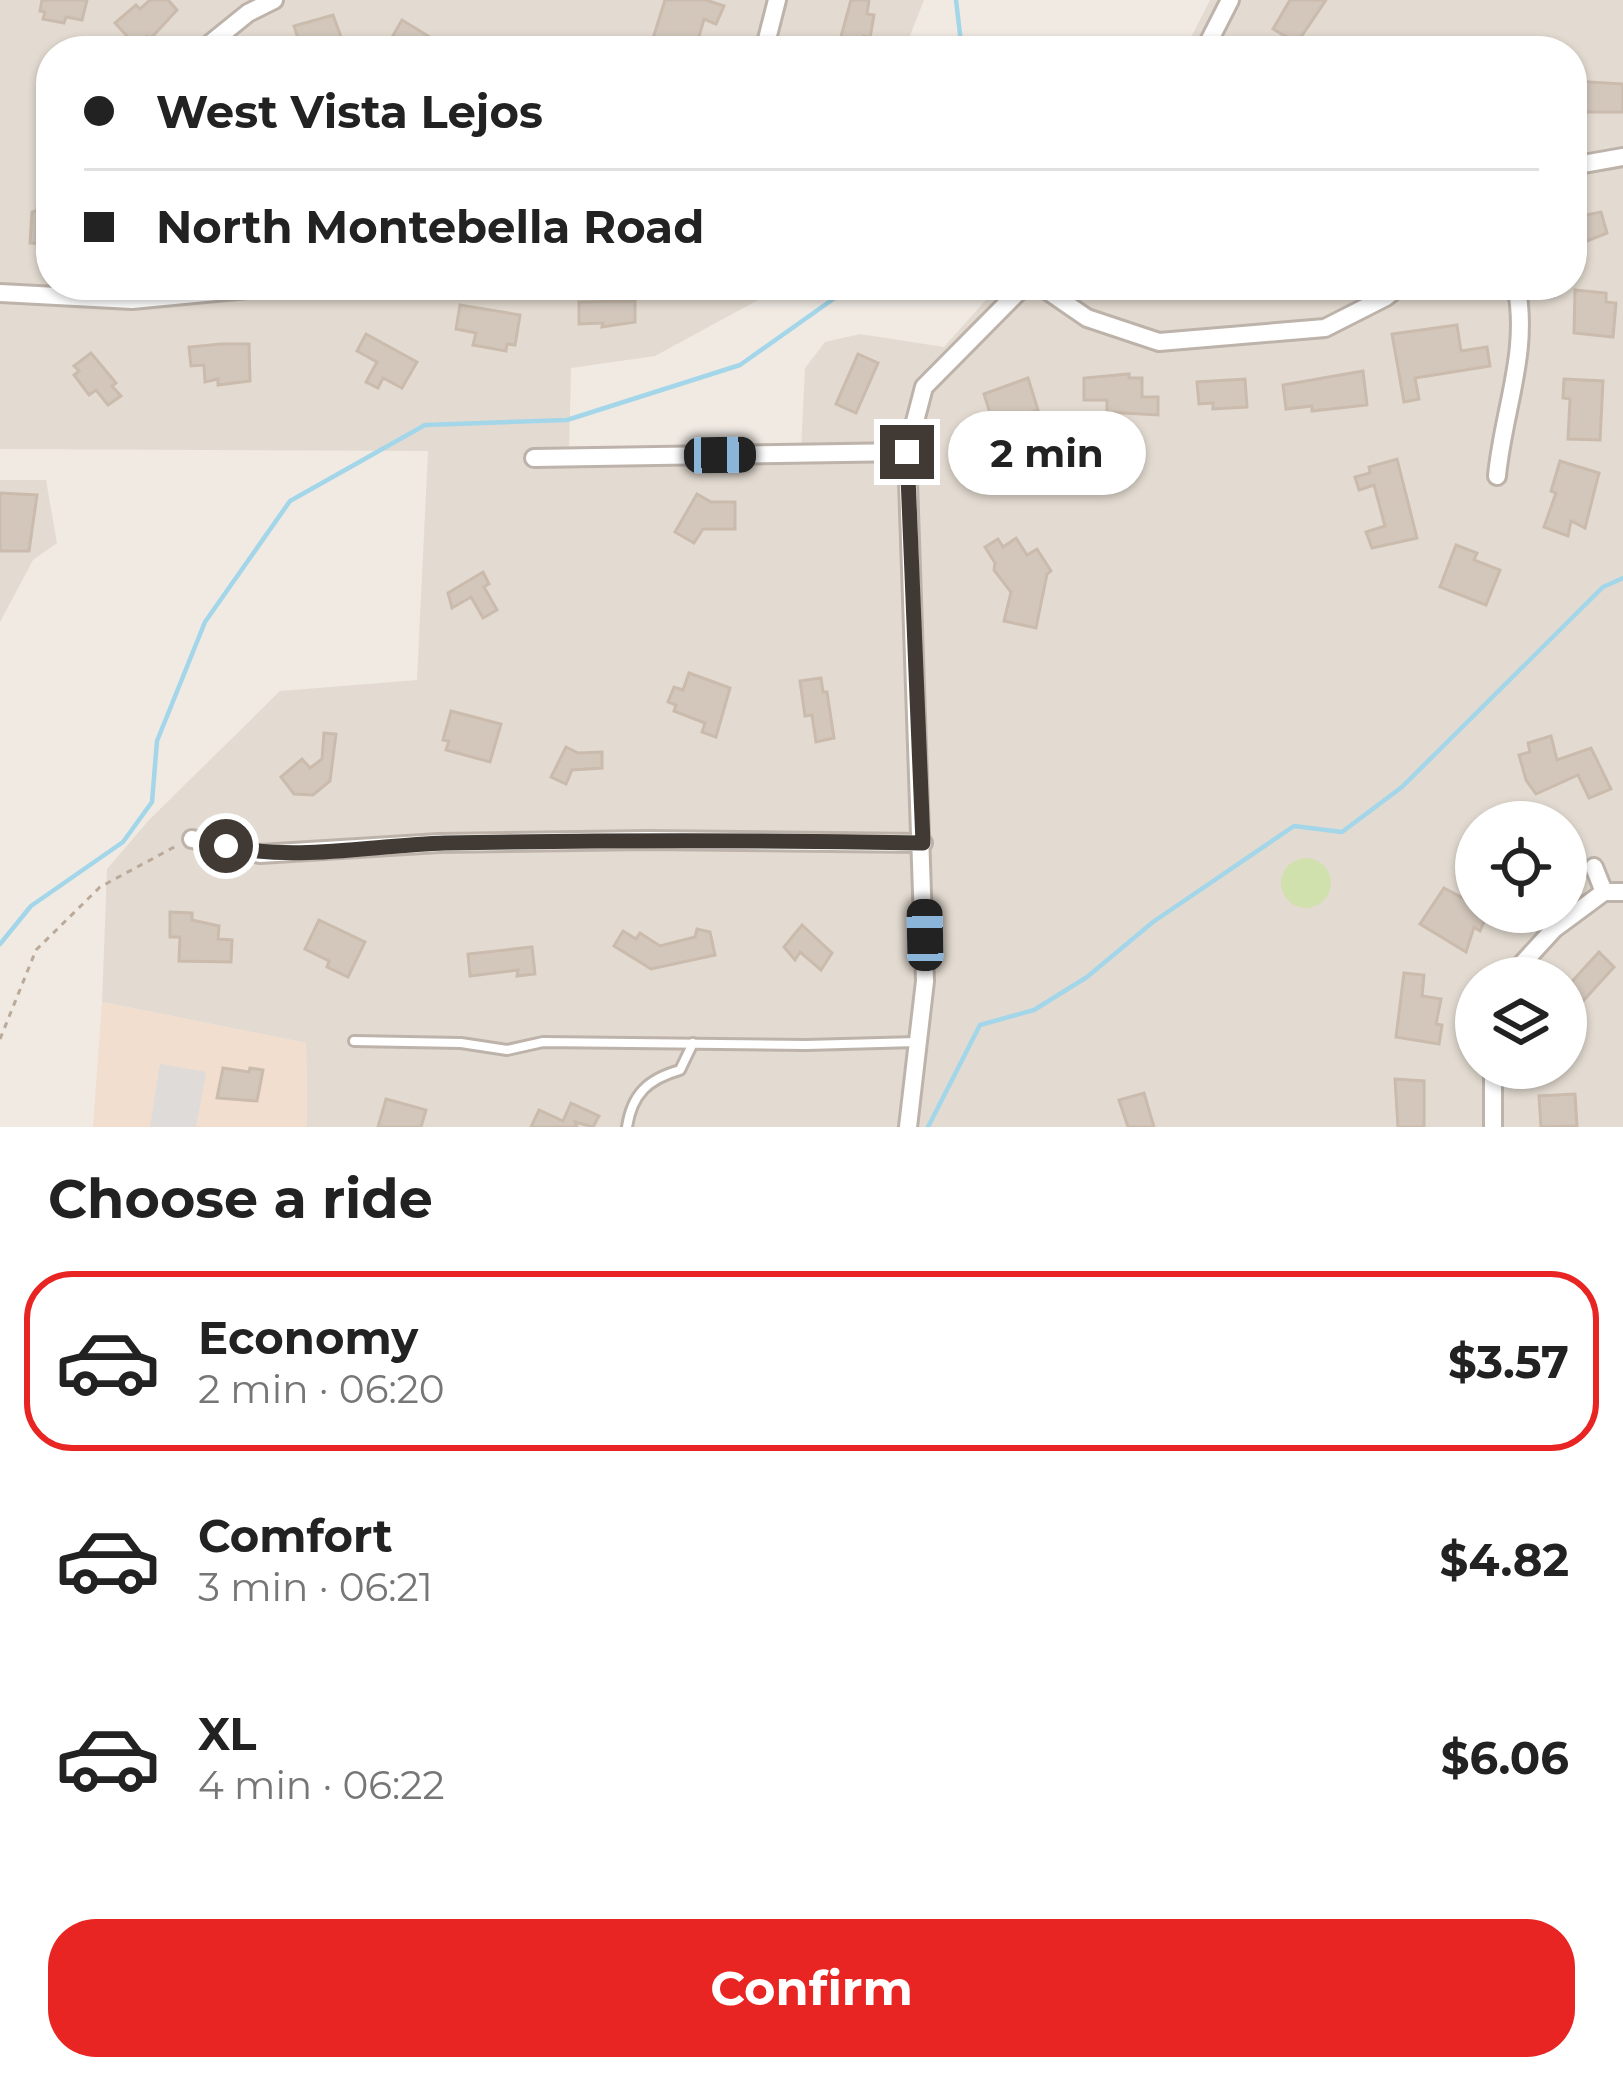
<!DOCTYPE html>
<html lang="en">
<head>
<meta charset="utf-8">
<style>
	:root { --surface:#fff; --page:#f2f2f2; --text:#222; --muted:#767676; --line:#e0e0e0; --accent:#e82522 }
	body { margin:0; font-family:Montserrat,sans-serif; background:var(--page); color:var(--text); height:100vh; display:flex; flex-direction:column; font-size:45px; white-space:nowrap }
	* { box-sizing:border-box; margin:0 }
	p { font-size:39px; color:var(--muted) }
	.icon { flex:none; width:66px; height:66px; fill:none; stroke:currentColor; stroke-width:2; stroke-linecap:round; stroke-linejoin:round }
	.map { position:relative; height:1127px; overflow:hidden }
	.side { display:flex; flex-direction:column; background:var(--surface); flex:1 }
	.side>* { flex:none }
	.top-card { position:absolute; left:36px; top:36px; width:1551px; height:264px; border-radius:48px; box-shadow:0 3px 9px #0004; display:grid; align-content:center; height:264px; padding:0 48px; background:var(--surface) }
	.controls { position:absolute; left:1455px; top:801px; display:grid; gap:24px }
	.controls a { display:grid; place-items:center; width:132px; height:132px; border-radius:50%; background:var(--surface); box-shadow:0 3px 9px #0004; font-size:60px }
	.end { position:absolute; width:54px; height:54px; margin:-27px; border:15px solid #413a34; background:#fff; box-shadow:0 0 0 6px #fff }
	.from { border-radius:50% }
	.bubble { position:absolute; height:84px; border-radius:42px; background:var(--surface); box-shadow:0 3px 9px #0004; font-size:39px; font-weight:700; line-height:84px; text-align:center }
	.car { position:absolute; width:36px; height:72px; margin:-36px -18px; border-radius:15px; box-shadow:0 0 9px 3px #0007; background:linear-gradient(#222 24%,#8ab4d8 0 40%,#222 0 76%,#8ab4d8 0 86%,#222 0) }
	.top-card b { display:flex; align-items:center; gap:42px; height:114px; font-size:45px }
	.top-card b+b { border-top:3px solid var(--line) }
	.top-card i { width:30px; height:30px; background:var(--text) }
	ul { padding:0; list-style:none }
	li { display:flex; align-items:center; gap:36px; height:180px; margin:0 24px 18px; padding:0 24px; border:6px solid transparent; border-radius:48px }
	li div { flex:1 }
	li b { display:block; font-size:45px }
	li em { font-style:normal; font-weight:700 }
	li.on { border-color:var(--accent) }
	li>.icon { width:108px; height:108px; stroke-width:1.5 }
	h2 { padding:0 48px; font-size:54px; line-height:144px }
	.action { display:flex; gap:24px; margin-top:auto; padding:24px 48px }
	.action a { flex:1; height:138px; border-radius:48px; background:var(--accent); color:#fff; font-size:48px; font-weight:700; line-height:138px; text-align:center }
	.map>svg:first-child { display:block }
</style>
</head>
<body>
<div class="map">
<svg width="1623" height="1127" viewBox="0 0 1623 1127">
	<rect width="100%" height="100%" fill="#f0eae3"/>
	<!-- residential -->
	<g fill="#e3dbd1" fill-rule="evenodd">
		<path d="M0,0H924L904,51H51V285H774L767,295L655,356L571,368L569,451H801L805,368L825,342L860,334L944,347L999,285H1572V51H1184L1210,0H1623V1127H307L306,1043L102,1002L107,869L149,820L280,691L417,680L428,451L0,449ZM1476,822H1566V912H1476ZM1476,978H1566V1068H1476Z"/>
		<polygon points="0,480 46,480 57,543 33,560 0,622"/>
	</g>
	<!-- commercial -->
	<polygon fill="#f1decf" points="102,1002 306,1043 307,1127 93,1127"/>
	<!-- green -->
	<circle fill="#d1e1ae" cx="1306" cy="883" r="25"/>
	<!-- parking -->
	<polygon fill="#dedbd8" points="160,1064 206,1072 196,1127 150,1127"/>
	<g fill="none" stroke-linecap="round" stroke-linejoin="round">
		<!-- stream -->
		<g stroke="#a3d6e9" stroke-width="4.5">
			<polyline points="956,0 962,51"/>
			<polyline points="0,944 31,906 123,842 152,802 157,741 205,622 290,501 425,425 567,420 740,365 853,285"/>
			<polyline points="928,1127 980,1025 1034,1010 1087,977 1153,922 1294,826 1342,832 1402,787 1603,587 1623,578"/>
		</g>
	</g>
	<!-- building -->
	<g fill="#d3c7bc" stroke="#cabbad" stroke-width="3">
		<polygon points="42,0 87,0 82,20 66,17 64,23 43,19 45,12 40,11"/>
		<polygon points="150,0 168,0 177,10 150,39 147,36 136,46 115,23 136,5 140,9"/>
		<polygon points="665,0 706,0 724,6 716,24 704,19 695,51 660,51 650,48"/>
		<polygon points="851,0 869,0 867,14 874,15 870,38 864,36 862,51 837,51"/>
		<polygon points="1290,0 1326,0 1297,43 1273,29"/>
		<polygon points="333,15 344,45 325,51 302,51 294,26"/>
		<polygon points="402,20 433,39 428,51 384,51"/>
		<polygon points="1572,81 1623,84 1623,112 1572,112"/>
		<polygon points="38,197 51,198 51,244 30,243 32,212 37,211"/>
		<polygon points="1601,212 1607,233 1572,247 1572,218"/>
		<polygon points="1575,290 1606,293 1606,302 1616,303 1613,337 1574,333"/>
		<polygon points="635,301 635,322 602,327 603,323 579,324 579,302"/>
		<polygon points="460,305 520,315 515,345 507,344 506,351 473,345 476,333 456,329"/>
		<polygon points="1457,325 1461,351 1487,347 1490,366 1415,378 1419,399 1404,402 1392,334"/>
		<polygon points="366,334 417,362 402,388 383,378 378,388 366,382 377,362 357,351"/>
		<polygon points="221,344 249,344 250,381 218,385 218,379 205,382 204,365 191,366 189,347"/>
		<polygon points="91,353 116,383 112,386 121,396 108,405 96,390 89,395 74,375 79,371 74,366"/>
		<polygon points="858,354 878,363 856,413 836,404"/>
		<polygon points="1363,371 1367,405 1312,411 1312,406 1286,409 1283,385"/>
		<polygon points="1129,374 1129,378 1142,378 1142,397 1158,397 1158,415 1107,412 1107,400 1084,400 1084,378"/>
		<polygon points="1028,378 1038,410 1031,412 1032,417 995,429 984,394"/>
		<polygon points="1245,379 1247,407 1213,409 1213,403 1199,404 1197,382"/>
		<polygon points="1564,379 1603,381 1600,440 1568,439 1570,399 1563,398"/>
		<polygon points="1397,459 1417,538 1372,548 1366,532 1385,526 1374,485 1359,490 1355,477 1370,473 1369,467"/>
		<polygon points="1560,461 1599,473 1585,528 1571,521 1568,536 1544,527 1556,493 1551,491"/>
		<polygon points="0,493 37,495 29,551 0,551"/>
		<polygon points="697,494 711,502 735,502 735,529 703,529 694,543 675,532"/>
		<polygon points="1016,538 1027,555 1037,549 1051,571 1047,574 1036,628 1004,621 1011,592 994,570 995,563 985,547 998,539 1003,547"/>
		<polygon points="1456,545 1477,553 1474,560 1500,570 1486,605 1440,587"/>
		<polygon points="483,572 489,584 484,587 497,610 483,618 471,597 452,608 448,593"/>
		<polygon points="689,673 730,688 716,737 702,732 705,723 674,711 676,705 668,702 674,687 683,690"/>
		<polygon points="821,678 823,692 827,692 834,738 816,742 812,715 805,716 800,681"/>
		<polygon points="451,711 501,724 490,762 446,750 449,741 443,740"/>
		<polygon points="324,733 336,734 330,781 313,795 294,794 281,777 302,759 310,768 322,759"/>
		<polygon points="1551,736 1557,760 1591,748 1611,789 1589,798 1578,775 1536,794 1526,780 1519,755 1530,752 1528,743"/>
		<polygon points="566,747 578,753 602,752 602,768 572,770 566,784 551,777"/>
		<polygon points="1444,888 1476,905 1476,912 1488,912 1480,931 1474,927 1466,952 1420,924"/>
		<polygon points="170,912 192,913 192,920 219,926 218,939 232,940 231,962 179,961 180,937 170,937"/>
		<polygon points="319,920 365,942 348,977 327,967 329,961 305,949"/>
		<polygon points="802,925 832,953 821,970 800,952 795,960 784,947"/>
		<polygon points="697,929 710,932 715,955 651,969 614,946 623,931 636,939 640,933 660,946 695,937"/>
		<polygon points="532,947 535,974 517,976 518,970 470,976 468,954"/>
		<polygon points="1599,952 1614,967 1573,1012 1566,1005 1566,988"/>
		<polygon points="1404,973 1424,975 1422,996 1441,999 1436,1024 1442,1025 1439,1044 1396,1037"/>
		<polygon points="223,1068 249,1072 250,1068 263,1070 257,1101 217,1098"/>
		<polygon points="1395,1079 1424,1081 1424,1127 1398,1127"/>
		<polygon points="1144,1093 1154,1127 1128,1127 1119,1100"/>
		<polygon points="1575,1094 1577,1126 1541,1127 1539,1096"/>
		<polygon points="386,1099 426,1110 421,1127 378,1127"/>
		<polygon points="571,1103 599,1116 593,1127 575,1122 577,1127 531,1127 539,1110 563,1121"/>
	</g>
	<g fill="none" stroke-linecap="round" stroke-linejoin="round">
		<defs>
			<g id="service">
				<polyline points="354,1041 461,1043 507,1050 543,1042 806,1045 917,1042"/>
				<path d="M627,1127C632,1094 648,1079 680,1070L693,1043"/>
			</g>
			<g id="minor">
				<polyline points="201,51 248,13 274,0"/>
				<polyline points="764,51 777,0"/>
				<polyline points="1204,51 1230,0"/>
				<polyline points="1572,166 1623,157"/>
				<polyline points="1039,285 1087,318 1159,342 1325,328 1386,297 1401,285"/>
				<polyline points="0,293 132,300 291,285"/>
				<polyline points="534,458 907,452"/>
				<path d="M1497,476C1503,411 1530,351 1516,285"/>
				<polyline points="192,839 260,854 439,843 648,840 923,843"/>
				<polyline points="1594,867 1604,892"/>
				<polyline points="1509,978 1554,929 1604,892 1623,892"/>
				<polyline points="1493,1068 1493,1127"/>
				<polyline points="908,1127 925,981 907,452 924,387 1025,285"/>
			</g>
		</defs>
		<!-- service casing -->
		<use href="#service" stroke="#bdb3aa" stroke-width="14"/>
		<!-- minor casing -->
		<use href="#minor" stroke="#bdb3aa" stroke-width="22"/>
		<!-- path -->
		<polyline stroke="#ba9" stroke-width="3" stroke-dasharray="6 6" stroke-linecap="butt" points="0,1039 36,950 100,887 178,845"/>
		<!-- service -->
		<use href="#service" stroke="#fff" stroke-width="8"/>
		<!-- minor -->
		<use href="#minor" stroke="#fff" stroke-width="16"/>
	</g>
	<g fill="none" stroke-linecap="round" stroke-linejoin="round">
		<!-- route -->
		<path stroke="#413a34" stroke-width="15" d="M226,846C297,862 373,845 445,843C604,840 764,840 923,843L907,452"/>
	</g>
</svg>
<div class="controls">
<a><svg class="icon" aria-label="locate" viewBox="0 0 24 24"><circle cx="12" cy="12" r="6"/><path d="M12 2v4M12 18v4M2 12h4M18 12h4"/></svg></a>
<a><svg class="icon" aria-label="layers" viewBox="0 0 24 24"><path d="M12 4l9 5-9 5-9-5zM3 14l9 5 9-5"/></svg></a>
</div>
<i class="end from" style="left:226px;top:846px"></i>
<i class="end" style="left:907px;top:452px"></i>
<div class="bubble" style="left:948px;top:411px;width:198px">2 min</div>
<i class="car" style="left:720px;top:455px;rotate:89deg"></i>
<i class="car" style="left:925px;top:935px;rotate:359deg"></i>
<div class="top-card">
<b><i class="from"></i>West Vista Lejos</b>
<b><i></i>North Montebella Road</b>
</div>
</div>
<section class="side">
<h2>Choose a ride</h2>
<ul>
<li class="on"><svg class="icon" aria-label="car" viewBox="0 0 24 24"><path d="M5 17H2v-5l4-1 3-4h7l3 4 3 1v5h-3M9 17h6M6 11h13"/><circle cx="7" cy="17" r="2"/><circle cx="17" cy="17" r="2"/></svg><div><b>Economy</b><p>2 min · 06:20</p></div><em>$3.57</em></li>
<li><svg class="icon" aria-label="car" viewBox="0 0 24 24"><path d="M5 17H2v-5l4-1 3-4h7l3 4 3 1v5h-3M9 17h6M6 11h13"/><circle cx="7" cy="17" r="2"/><circle cx="17" cy="17" r="2"/></svg><div><b>Comfort</b><p>3 min · 06:21</p></div><em>$4.82</em></li>
<li><svg class="icon" aria-label="car" viewBox="0 0 24 24"><path d="M5 17H2v-5l4-1 3-4h7l3 4 3 1v5h-3M9 17h6M6 11h13"/><circle cx="7" cy="17" r="2"/><circle cx="17" cy="17" r="2"/></svg><div><b>XL</b><p>4 min · 06:22</p></div><em>$6.06</em></li>
</ul>
<div class="action"><a>Confirm</a></div>
</section>
</body>
</html>
